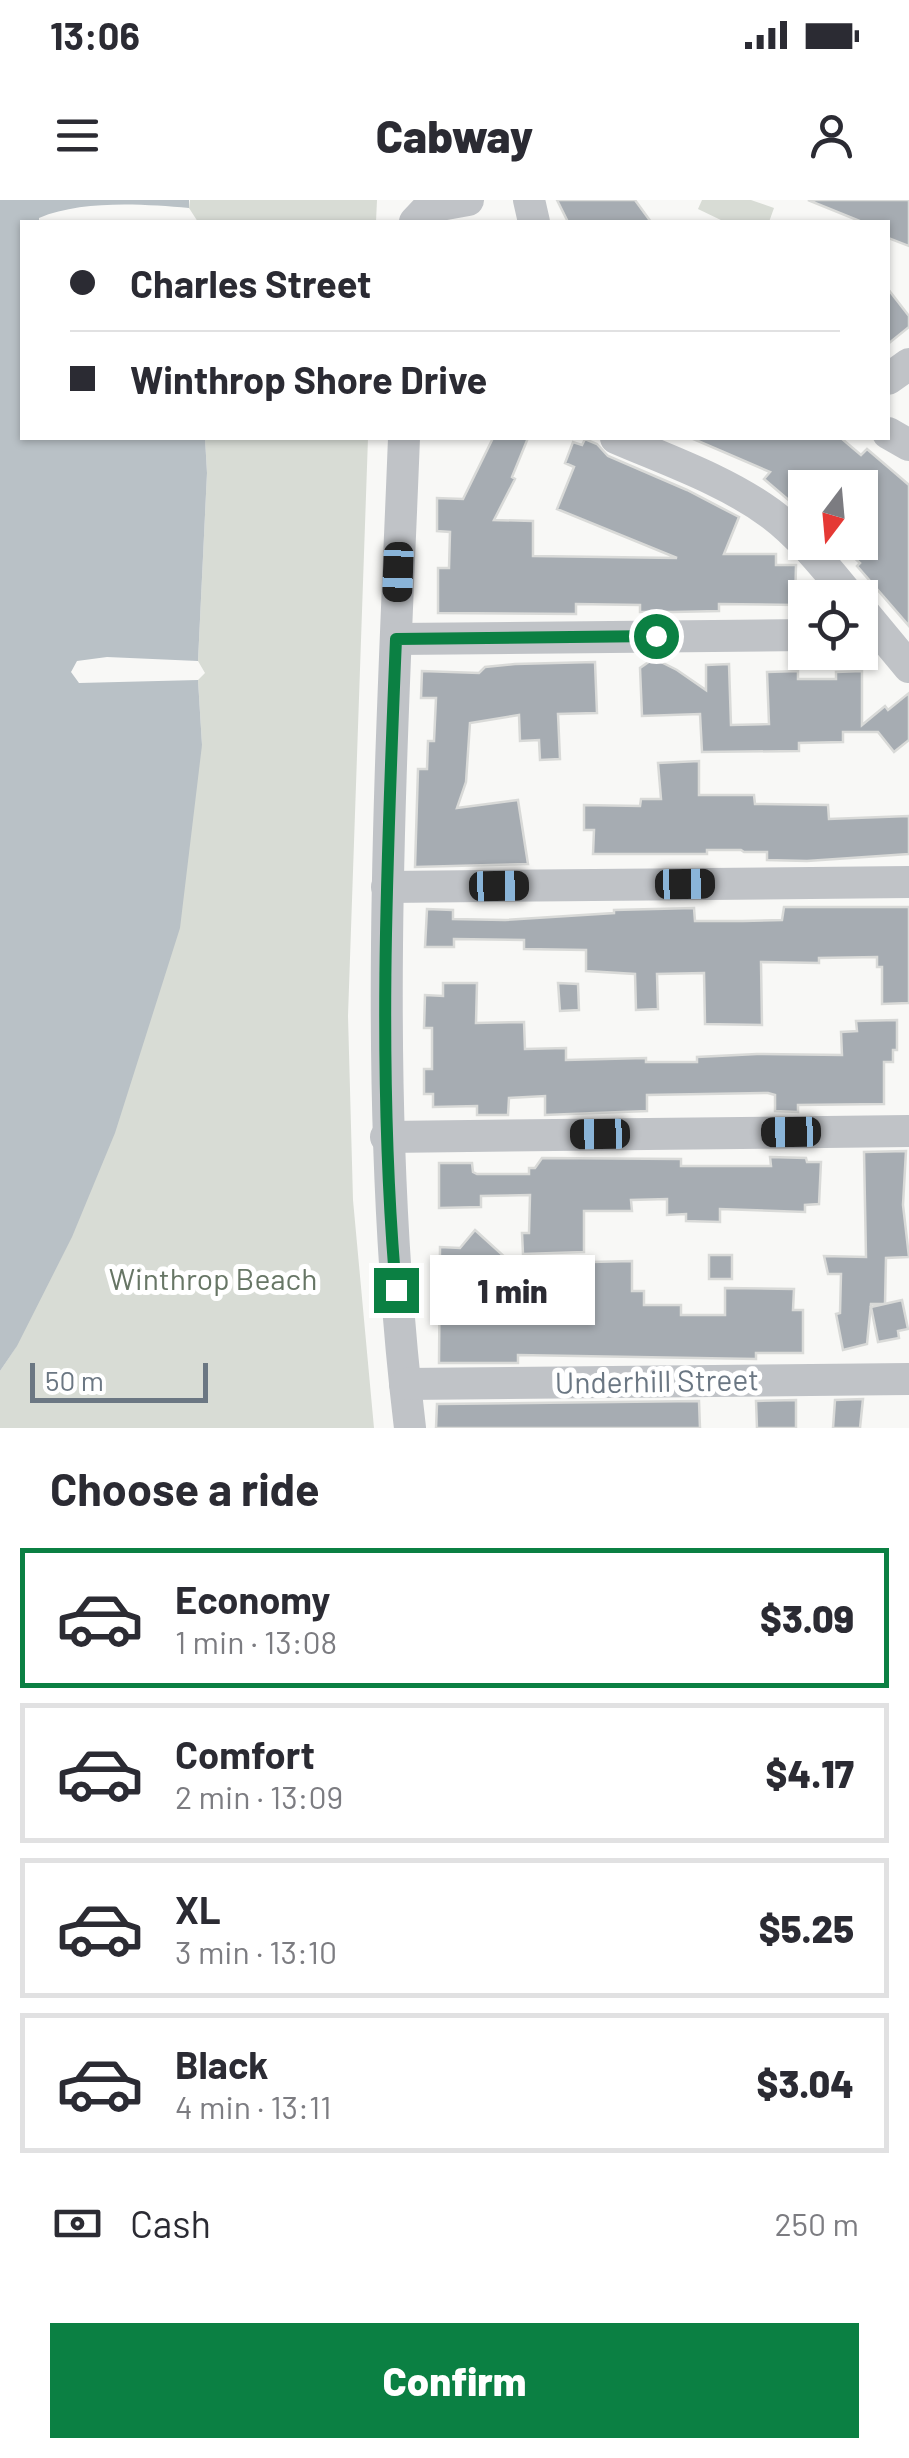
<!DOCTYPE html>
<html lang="en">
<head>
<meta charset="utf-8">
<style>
	:root { --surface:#fff; --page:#f7f7f7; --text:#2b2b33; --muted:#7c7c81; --line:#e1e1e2; --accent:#0b8043 }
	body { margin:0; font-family:Barlow,sans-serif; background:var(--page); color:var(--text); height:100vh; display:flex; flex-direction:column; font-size:38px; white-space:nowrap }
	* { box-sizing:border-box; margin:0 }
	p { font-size:32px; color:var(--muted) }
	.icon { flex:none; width:55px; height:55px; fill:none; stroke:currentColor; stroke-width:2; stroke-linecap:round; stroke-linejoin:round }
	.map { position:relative; height:1228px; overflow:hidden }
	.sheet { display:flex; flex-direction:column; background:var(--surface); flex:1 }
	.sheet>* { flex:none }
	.banner { position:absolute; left:20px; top:20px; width:870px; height:220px; border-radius:0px; box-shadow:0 2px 8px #0004; display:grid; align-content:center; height:220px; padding:0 50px; background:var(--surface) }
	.needle { width:65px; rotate:196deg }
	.controls { position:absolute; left:788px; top:270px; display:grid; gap:20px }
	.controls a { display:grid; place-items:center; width:90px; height:90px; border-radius:0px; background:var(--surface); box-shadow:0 2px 8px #0004; font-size:50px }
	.scale { position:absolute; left:30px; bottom:25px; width:178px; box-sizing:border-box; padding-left:10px; border:5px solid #6b7783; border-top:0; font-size:28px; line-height:35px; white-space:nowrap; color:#6b7783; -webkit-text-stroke:8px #fff; paint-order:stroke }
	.end { position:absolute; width:45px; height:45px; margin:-22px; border:12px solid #0b8043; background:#fff; box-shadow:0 0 0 5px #fff }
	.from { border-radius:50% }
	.bubble { position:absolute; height:70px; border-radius:0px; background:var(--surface); box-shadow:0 2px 8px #0004; font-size:32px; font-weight:800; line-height:70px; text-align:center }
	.car { position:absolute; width:30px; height:60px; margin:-30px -15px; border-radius:12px; box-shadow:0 0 8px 2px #0007; background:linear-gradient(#222 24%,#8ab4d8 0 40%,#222 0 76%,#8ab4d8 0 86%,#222 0) }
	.banner b { display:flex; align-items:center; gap:35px; height:95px; font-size:38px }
	.banner b+b { border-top:2px solid var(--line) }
	.banner i { width:25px; height:25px; background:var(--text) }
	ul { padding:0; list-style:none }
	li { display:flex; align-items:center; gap:30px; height:140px; margin:0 20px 15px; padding:0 30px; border:5px solid var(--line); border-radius:0px }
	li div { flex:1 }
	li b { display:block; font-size:38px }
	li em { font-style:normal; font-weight:800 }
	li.on { border-color:var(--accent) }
	li>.icon { width:90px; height:90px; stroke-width:1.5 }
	h2 { padding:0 50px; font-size:45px; line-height:120px }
	.pay { display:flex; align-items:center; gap:25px; height:110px; padding:0 50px; font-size:38px }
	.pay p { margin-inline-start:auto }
	.action { display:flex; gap:20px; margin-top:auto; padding:20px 50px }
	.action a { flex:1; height:115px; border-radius:0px; background:var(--accent); color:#fff; font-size:40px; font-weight:800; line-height:115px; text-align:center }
	.status { display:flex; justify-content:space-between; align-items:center; height:70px; padding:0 50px; background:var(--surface); direction:ltr }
	.status svg { height:28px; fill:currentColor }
	header { display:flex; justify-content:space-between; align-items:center; height:130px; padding:0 50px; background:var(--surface); font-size:45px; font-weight:800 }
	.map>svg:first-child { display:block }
</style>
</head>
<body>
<div class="status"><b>13:06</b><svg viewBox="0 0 49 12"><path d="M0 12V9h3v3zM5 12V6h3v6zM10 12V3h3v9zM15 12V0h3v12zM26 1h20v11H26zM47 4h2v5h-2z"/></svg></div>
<header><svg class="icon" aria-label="menu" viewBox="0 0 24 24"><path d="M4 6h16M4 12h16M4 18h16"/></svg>Cabway<svg class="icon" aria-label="person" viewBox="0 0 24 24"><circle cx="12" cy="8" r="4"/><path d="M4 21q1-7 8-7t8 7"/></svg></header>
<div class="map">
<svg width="909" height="1228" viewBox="0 0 909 1228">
	<rect width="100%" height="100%" fill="#f8f8f6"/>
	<!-- green -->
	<g fill="#d8dcd5">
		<polygon points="190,0 377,0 376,22 198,22 189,8"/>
		<polygon points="702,0 751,0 774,8 769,22 725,22 698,9"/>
		<polygon points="205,238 368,238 348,816 353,1000 374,1228 0,1228 0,1171 16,1147 0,934 202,545 198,480 205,473 198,461 207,273"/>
	</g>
	<!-- water -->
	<path fill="#b9c1c6" d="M0,0H189V8C142,4 82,0 39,18V22H22V238H205L207,273L198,461L107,457L77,461L71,472L79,483L198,480L202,545L180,728L115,933L72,1037L17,1146L0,1171Z"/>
	<!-- building -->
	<g fill="#a6acb2" stroke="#d9dad8" stroke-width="2.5">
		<polygon points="557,0 635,0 651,22 568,22"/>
		<polygon points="808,0 909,0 909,46 888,38 888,22 862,22"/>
		<polygon points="888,89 909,116 909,127 888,144"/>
		<polygon points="493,238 528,238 512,277 515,279 494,320 533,321 533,356 677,358 557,309 574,267 565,263 573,242 582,245 585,239 597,244 608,256 687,290 739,317 724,354 776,354 776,365 796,365 795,405 719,404 719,411 673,412 640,412 640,405 576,404 576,414 438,413 438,368 449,368 450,332 437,331 437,298 463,299"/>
		<polygon points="691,238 841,238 861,255 867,249 909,285 909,426 857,366 860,363 837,342 860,342 860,288 805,288 805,314 764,279 770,272"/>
		<polygon points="650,461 659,461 677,470 706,490 706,465 729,464 731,525 769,524 767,472 798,471 798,479 836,479 836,472 862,471 862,525 885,506 888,510 909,493 909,540 894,552 878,532 843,532 843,542 799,543 799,551 702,552 700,514 642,516 640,468"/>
		<polygon points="595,462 597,513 558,514 560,559 540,560 539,540 520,541 519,515 470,523 466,582 457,608 518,600 528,664 415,667 418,569 427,569 428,541 434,541 436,498 421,498 422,471 479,473 485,467 515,464"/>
		<polygon points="699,561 699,595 754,595 755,604 828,605 829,619 909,616 909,654 807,661 767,660 767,652 744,652 741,650 707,650 707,654 593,654 594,630 584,630 584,605 640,606 641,599 661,599 658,563"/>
		<polygon points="784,707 909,707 909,803 882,804 882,767 877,767 877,757 819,758 819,763 761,762 762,825 705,824 704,773 657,774 658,809 636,810 635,774 586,771 586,750 524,749 524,740 454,739 454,747 425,747 427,709 453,710 453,719 505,720 614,713 614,710 694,708 695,721 743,721 782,720"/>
		<polygon points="443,783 477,783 476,823 524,822 525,849 566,848 566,860 646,858 646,862 697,862 697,857 757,854 842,855 841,832 857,831 856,821 897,820 897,850 893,850 893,862 884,862 884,904 798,905 798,912 775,911 775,895 768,893 647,895 647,911 545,915 545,896 509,898 508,915 477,915 477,906 433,907 433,894 424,894 424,869 432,869 432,828 424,828 425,795 443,796"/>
		<polygon points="558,783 578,784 579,810 560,811"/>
		<polygon points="906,951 903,1005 909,1057 886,1058 885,1104 871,1104 867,1144 843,1150 836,1114 840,1113 841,1074 828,1074 824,1056 866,1057 864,952"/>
		<polygon points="770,957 806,958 807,962 821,962 819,1004 805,1005 805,1012 720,1009 720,1022 686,1021 686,1014 667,1015 667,999 631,1000 632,1011 584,1011 584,1052 523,1054 522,1033 529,1033 530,995 481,996 481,1007 439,1008 439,963 472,963 473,972 477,974 529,974 529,968 535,968 542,958 681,959 681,966 771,966"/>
		<polygon points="475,1030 507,1059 507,1090 590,1090 590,1062 632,1061 632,1091 644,1091 644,1105 681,1105 681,1115 725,1115 725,1088 794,1089 793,1110 803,1110 803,1153 756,1153 756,1159 518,1155 518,1163 439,1163 440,1047 460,1048"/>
		<rect x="709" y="1055" width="23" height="24"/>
		<polygon points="902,1100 908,1129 898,1131 899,1138 878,1142 871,1107"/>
		<polygon points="863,1199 860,1228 833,1228 835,1200"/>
		<polygon points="796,1200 796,1228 757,1228 756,1201"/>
		<polygon points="699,1201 700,1228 436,1228 437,1204"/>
	</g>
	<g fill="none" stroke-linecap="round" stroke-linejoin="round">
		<!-- minor -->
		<g stroke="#c0c3c7" stroke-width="32">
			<polyline points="529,0 534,22"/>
			<polyline points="415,22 429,7 468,0"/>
			<polyline points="888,179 909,164"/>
			<polyline points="888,233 909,245"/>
			<path d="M404,238C391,571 370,895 410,1228"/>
			<path d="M616,238C667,260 725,280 770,313C801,336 826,368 851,398"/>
			<polyline points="860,408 909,467"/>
			<polyline points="396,439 805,435"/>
			<polyline points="387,687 909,682"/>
			<polyline points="386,937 909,931"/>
			<polyline points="405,1184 909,1179"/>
		</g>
	</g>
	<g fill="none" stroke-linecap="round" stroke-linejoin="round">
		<!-- route -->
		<path stroke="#0b8043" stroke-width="12" d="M396,1090C377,873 387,656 396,439L656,436"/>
	</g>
	<g text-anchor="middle" stroke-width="10" stroke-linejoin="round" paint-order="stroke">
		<!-- park labels -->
		<g font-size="30" fill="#677665" stroke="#fff">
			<text x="213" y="1090">Winthrop Beach</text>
		</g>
		<!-- street labels -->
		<g font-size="30" fill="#6b7783" stroke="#fff">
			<text transform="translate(657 1182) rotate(-1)" y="10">Underhill Street</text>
		</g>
	</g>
</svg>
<div class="controls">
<a><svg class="needle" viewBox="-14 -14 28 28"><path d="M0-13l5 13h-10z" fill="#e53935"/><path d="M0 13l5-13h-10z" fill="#7c7c81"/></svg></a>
<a><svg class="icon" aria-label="locate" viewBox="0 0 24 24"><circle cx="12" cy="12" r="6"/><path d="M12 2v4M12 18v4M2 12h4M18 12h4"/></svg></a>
</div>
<div class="scale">50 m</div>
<i class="end from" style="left:656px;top:436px"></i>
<i class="end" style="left:396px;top:1090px"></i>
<div class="bubble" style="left:430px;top:1055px;width:165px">1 min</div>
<i class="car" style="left:398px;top:372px;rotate:182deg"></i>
<i class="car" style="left:685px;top:684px;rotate:89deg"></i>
<i class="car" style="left:499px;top:686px;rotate:89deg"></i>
<i class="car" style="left:791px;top:932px;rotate:269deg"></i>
<i class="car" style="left:600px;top:934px;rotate:269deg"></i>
<div class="banner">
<b><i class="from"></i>Charles Street</b>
<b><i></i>Winthrop Shore Drive</b>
</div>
</div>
<section class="sheet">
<h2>Choose a ride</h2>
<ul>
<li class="on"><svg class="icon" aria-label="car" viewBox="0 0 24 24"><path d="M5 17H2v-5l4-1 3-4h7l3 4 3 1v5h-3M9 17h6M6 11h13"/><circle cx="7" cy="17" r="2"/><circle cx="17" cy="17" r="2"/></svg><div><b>Economy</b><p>1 min · 13:08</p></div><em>$3.09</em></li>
<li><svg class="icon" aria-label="car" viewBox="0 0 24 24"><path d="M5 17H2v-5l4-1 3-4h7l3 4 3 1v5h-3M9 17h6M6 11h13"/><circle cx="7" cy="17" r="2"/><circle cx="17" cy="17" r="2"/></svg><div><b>Comfort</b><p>2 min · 13:09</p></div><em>$4.17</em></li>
<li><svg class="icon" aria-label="car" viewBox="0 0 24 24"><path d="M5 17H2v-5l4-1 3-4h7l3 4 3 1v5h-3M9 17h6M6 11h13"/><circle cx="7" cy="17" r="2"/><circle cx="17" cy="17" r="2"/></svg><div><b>XL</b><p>3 min · 13:10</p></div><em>$5.25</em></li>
<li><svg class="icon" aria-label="car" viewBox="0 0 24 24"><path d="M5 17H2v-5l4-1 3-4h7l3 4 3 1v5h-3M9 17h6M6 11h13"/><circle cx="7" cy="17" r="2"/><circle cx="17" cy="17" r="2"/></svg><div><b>Black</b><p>4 min · 13:11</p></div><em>$3.04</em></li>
</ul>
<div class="pay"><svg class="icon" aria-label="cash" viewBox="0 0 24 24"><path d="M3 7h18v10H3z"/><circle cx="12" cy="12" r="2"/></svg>Cash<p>250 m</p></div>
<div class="action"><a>Confirm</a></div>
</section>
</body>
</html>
